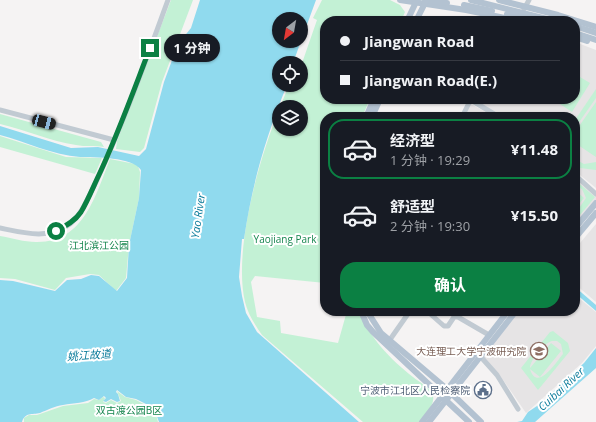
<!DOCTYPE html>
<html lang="zh">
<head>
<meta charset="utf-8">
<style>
	:root { --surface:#171b24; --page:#242831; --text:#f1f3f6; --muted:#9ea1a6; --line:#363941; --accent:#0b8043 }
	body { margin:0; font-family:"Open Sans","Noto Sans SC",sans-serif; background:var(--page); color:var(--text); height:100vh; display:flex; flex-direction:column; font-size:15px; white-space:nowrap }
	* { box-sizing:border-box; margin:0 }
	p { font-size:13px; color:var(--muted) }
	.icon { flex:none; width:22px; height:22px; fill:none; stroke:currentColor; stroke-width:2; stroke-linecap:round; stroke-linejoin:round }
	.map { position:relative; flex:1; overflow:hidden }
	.details { position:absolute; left:320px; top:112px; width:260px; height:204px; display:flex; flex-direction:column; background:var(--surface); border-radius:16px; box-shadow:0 1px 3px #0004 }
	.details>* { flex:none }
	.guide { position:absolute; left:320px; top:16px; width:260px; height:88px; border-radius:16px; box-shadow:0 1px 3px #0004; display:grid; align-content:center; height:88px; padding:0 20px; background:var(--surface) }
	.needle { width:26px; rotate:211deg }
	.fabs { position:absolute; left:272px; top:12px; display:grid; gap:8px }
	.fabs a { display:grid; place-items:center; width:36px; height:36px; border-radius:50%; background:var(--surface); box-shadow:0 1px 3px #0004; font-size:20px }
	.end { position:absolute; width:18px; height:18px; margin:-9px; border:5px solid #0b8043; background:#fff; box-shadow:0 0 0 2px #fff }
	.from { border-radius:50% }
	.bubble { position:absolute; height:28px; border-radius:14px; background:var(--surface); box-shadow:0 1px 3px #0004; font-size:13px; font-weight:700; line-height:28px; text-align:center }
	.car { position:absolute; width:12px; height:24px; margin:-12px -6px; border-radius:5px; box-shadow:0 0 3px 1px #0007; background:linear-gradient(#222 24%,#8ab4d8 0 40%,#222 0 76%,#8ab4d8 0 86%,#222 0) }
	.guide b { display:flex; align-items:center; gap:14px; height:38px; font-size:15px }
	.guide b+b { border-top:1px solid var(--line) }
	.guide i { width:10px; height:10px; background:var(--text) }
	ul { padding:7px 0 0; list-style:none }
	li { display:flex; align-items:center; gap:12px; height:60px; margin:0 8px 6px; padding:0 12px; border:2px solid transparent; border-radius:16px }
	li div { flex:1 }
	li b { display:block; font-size:15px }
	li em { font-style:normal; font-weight:700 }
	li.active { border-color:var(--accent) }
	li>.icon { width:36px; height:36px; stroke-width:1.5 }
	.cta { display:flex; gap:8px; margin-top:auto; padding:8px 20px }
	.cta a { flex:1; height:46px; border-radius:16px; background:var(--accent); color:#fff; font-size:16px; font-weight:700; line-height:46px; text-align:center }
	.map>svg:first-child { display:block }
</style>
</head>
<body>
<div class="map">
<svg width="596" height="422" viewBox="0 0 596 422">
	<rect width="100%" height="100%" fill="#f5f3f3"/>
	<!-- education -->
	<g fill="#e6e4e5">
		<polygon points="575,42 596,50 596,188 575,171 575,117 502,117 476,101 477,99 575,99"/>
		<polygon points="471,104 495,117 464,117"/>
		<polygon points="575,178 596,195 596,199 575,224"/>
		<polygon points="596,224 596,302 575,284 575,249"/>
		<polygon points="575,295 596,312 596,346 582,363 526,413 499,374 482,357 518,311 575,311"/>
	</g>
	<!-- green -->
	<g fill="#c3f1d5" fill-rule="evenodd">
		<polygon points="171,0 193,0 162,82 144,148 140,152 116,149 117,141"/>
		<path d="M322,0H390L400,5L405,12L401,21H325V99H370L362,117H325V207L323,220L325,283L255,276L251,282L257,317L280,321L281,333L338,343L347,311H359C369,337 391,360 413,377C419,382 431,388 433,396C435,406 424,415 419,422H363L262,335C255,325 248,314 245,302C233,250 259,159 279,110V129H301V107H280L289,85H301V66L317,20L313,18Z"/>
		<polygon points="575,74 590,83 572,112 554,100 575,99"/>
		<polygon points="596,89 596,98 575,128 575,120"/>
		<polygon points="596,102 596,157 575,143 575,132"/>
		<path d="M0,114L101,142L104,147C95,145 85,147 76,145C50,141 26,130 0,124Z"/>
		<polygon points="0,136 66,157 102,158 95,174 0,147"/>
		<path d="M110,159L135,164L138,166L140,172L139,198L129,245L126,278L116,291L99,275L90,274L66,278L55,290L15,279L0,278V236C12,238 24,242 36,242C84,243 96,194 110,159Z"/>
		<polygon points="575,159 584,164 596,162 596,170 580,168 575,165"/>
		<polygon points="575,180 595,197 575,221 575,214 586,198 582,189 575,186"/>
		<polygon points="575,190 584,198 579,204 575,201"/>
		<path d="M553,331L568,343L570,351L538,390L521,368L550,332ZM552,341H557L561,344L563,354C557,361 537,393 530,369L540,377L561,351L551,343L530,368C530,360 544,343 552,341Z"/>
		<polygon points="117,391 125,397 136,400 151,408 155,411 158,422 24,422 24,418 29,415 37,415 63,406 88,403 94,399 99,400 103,397 105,398 103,402 106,403 111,400 117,403 121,401"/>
	</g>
	<!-- water -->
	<g fill="#90daee">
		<path d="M200,0H316L301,41V19H279V41H301L293,63H279V85H287C266,136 252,184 244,239H242L239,277L242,296L246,313L257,332L359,422H159L155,411L152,407L136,399L126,397L117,390L116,392L118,394L120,401L117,402L111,399L106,402L103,401L106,398L104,396L99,400L94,398C85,403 74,403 63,405C55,406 47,410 40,413C32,415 25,412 22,422H0V280L13,281L55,291L67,280L81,279L91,275L99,276L117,291L127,278L129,245L139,198L141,170C133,157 94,157 80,157C53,155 26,142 0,135V126L71,148L98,147L139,156L146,149L164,82L178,44L191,28Z"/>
		<polygon points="575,287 596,305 596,311 575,293"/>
		<polygon points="596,348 596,368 535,422 517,422 522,421 528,412 540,404 584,363"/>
	</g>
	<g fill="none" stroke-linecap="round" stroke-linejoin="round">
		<!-- minor -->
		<g stroke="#c1cad2" stroke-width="5">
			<polyline points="524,9 529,0"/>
			<polyline points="471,100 499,117"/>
			<polyline points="0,110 114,140"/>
			<polyline points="462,117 471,99"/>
			<polyline points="575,175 596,194"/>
			<path d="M0,228C24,233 49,240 70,224C83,213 89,195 97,180C124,122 146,60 168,0"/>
			<polyline points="427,311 444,326 448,326 454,317 458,317 489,335"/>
			<polyline points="389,341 410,311"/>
			<polyline points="480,356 497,375 518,409"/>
		</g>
		<!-- major -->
		<g stroke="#b3c2d1" stroke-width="6">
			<polyline points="400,0 466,10 520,21"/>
			<polyline points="425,0 447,3"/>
			<polyline points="471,0 555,21"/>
			<polyline points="499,0 558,15 596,27"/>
			<polyline points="464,5 492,11"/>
			<polyline points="507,14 535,21"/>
			<polyline points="407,21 417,0"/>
			<polyline points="416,21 426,1"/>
			<polyline points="575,26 596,33"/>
			<polyline points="575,33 596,40"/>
			<polyline points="575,37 587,41"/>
			<polyline points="366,117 374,99"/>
			<polyline points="372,117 380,99"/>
			<polyline points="575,228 596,203"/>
			<polyline points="575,238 596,213"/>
			<polyline points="361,311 367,325 373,332 469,422"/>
			<polyline points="367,311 381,333 447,389 481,422"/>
			<polyline points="422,422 508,311"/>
			<polyline points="429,422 516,311"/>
		</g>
	</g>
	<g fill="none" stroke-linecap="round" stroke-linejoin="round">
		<!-- route -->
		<path stroke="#0b8043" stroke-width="5" d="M56,231C66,226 75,221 81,212C87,202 92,190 97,179C117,137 133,92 150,48"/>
	</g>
	<!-- icons -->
	<defs>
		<symbol id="school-ring" viewBox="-11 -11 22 22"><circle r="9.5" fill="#fff" stroke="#8d6e63" stroke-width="1.5"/><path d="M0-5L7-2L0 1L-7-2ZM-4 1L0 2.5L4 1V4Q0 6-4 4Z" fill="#8d6e63"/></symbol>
		<symbol id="civic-ring" viewBox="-11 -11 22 22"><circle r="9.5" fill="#fff" stroke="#5c6f8a" stroke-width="1.5"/><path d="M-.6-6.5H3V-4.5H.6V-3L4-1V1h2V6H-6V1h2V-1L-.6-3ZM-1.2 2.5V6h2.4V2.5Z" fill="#5c6f8a"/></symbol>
	</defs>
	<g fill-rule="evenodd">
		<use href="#school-ring" x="529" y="341" width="20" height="20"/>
		<use href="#civic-ring" x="473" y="380" width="20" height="20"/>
	</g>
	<g text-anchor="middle" stroke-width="4" stroke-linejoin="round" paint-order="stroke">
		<!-- park labels -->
		<g font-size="10" fill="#17864f" stroke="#fff">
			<text x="285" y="243">Yaojiang Park</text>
			<text x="99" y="249">江北滨江公园</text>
			<text x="129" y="414">双古渡公园B区</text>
		</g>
		<!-- education labels -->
		<g font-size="10" fill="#785e54" stroke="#fff" text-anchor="end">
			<text x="526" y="355">大连理工大学宁波研究院</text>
		</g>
		<!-- service labels -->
		<g font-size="10" fill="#4e5e75" stroke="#fff" text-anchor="end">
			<text x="470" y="394">宁波市江北区人民检察院</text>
		</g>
		<!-- water labels -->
		<g font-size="11" font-style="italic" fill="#0c7c9b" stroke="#fff">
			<text transform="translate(198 216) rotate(-82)" y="4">Yao River</text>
			<text transform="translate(89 355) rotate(-4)" y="4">姚江故道</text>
			<text transform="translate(561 389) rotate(-43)" y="4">Cuibai River</text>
		</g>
	</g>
</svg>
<div class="fabs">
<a><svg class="needle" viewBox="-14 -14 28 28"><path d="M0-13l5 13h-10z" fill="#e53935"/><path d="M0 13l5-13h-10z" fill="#9ea1a6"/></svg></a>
<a><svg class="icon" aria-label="locate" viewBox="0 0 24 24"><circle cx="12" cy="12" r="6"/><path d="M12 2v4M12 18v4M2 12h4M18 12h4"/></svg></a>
<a><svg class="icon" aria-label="layers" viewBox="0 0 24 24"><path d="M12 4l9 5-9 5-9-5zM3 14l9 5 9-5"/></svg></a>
</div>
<i class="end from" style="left:56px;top:231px"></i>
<i class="end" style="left:150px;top:48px"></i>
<div class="bubble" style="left:164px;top:34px;width:56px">1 分钟</div>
<i class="car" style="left:44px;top:122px;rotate:105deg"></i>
<div class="guide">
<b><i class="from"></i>Jiangwan Road</b>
<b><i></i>Jiangwan Road(E.)</b>
</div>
<section class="details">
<ul>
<li class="active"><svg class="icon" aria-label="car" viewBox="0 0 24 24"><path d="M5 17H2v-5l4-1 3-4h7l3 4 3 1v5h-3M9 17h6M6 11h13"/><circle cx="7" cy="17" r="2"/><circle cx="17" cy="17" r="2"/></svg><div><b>经济型</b><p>1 分钟 · 19:29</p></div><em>¥11.48</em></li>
<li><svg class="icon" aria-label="car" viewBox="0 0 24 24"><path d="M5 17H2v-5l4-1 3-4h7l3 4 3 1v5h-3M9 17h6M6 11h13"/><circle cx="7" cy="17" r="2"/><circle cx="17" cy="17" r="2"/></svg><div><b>舒适型</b><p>2 分钟 · 19:30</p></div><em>¥15.50</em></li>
</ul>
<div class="cta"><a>确认</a></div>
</section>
</div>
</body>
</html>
